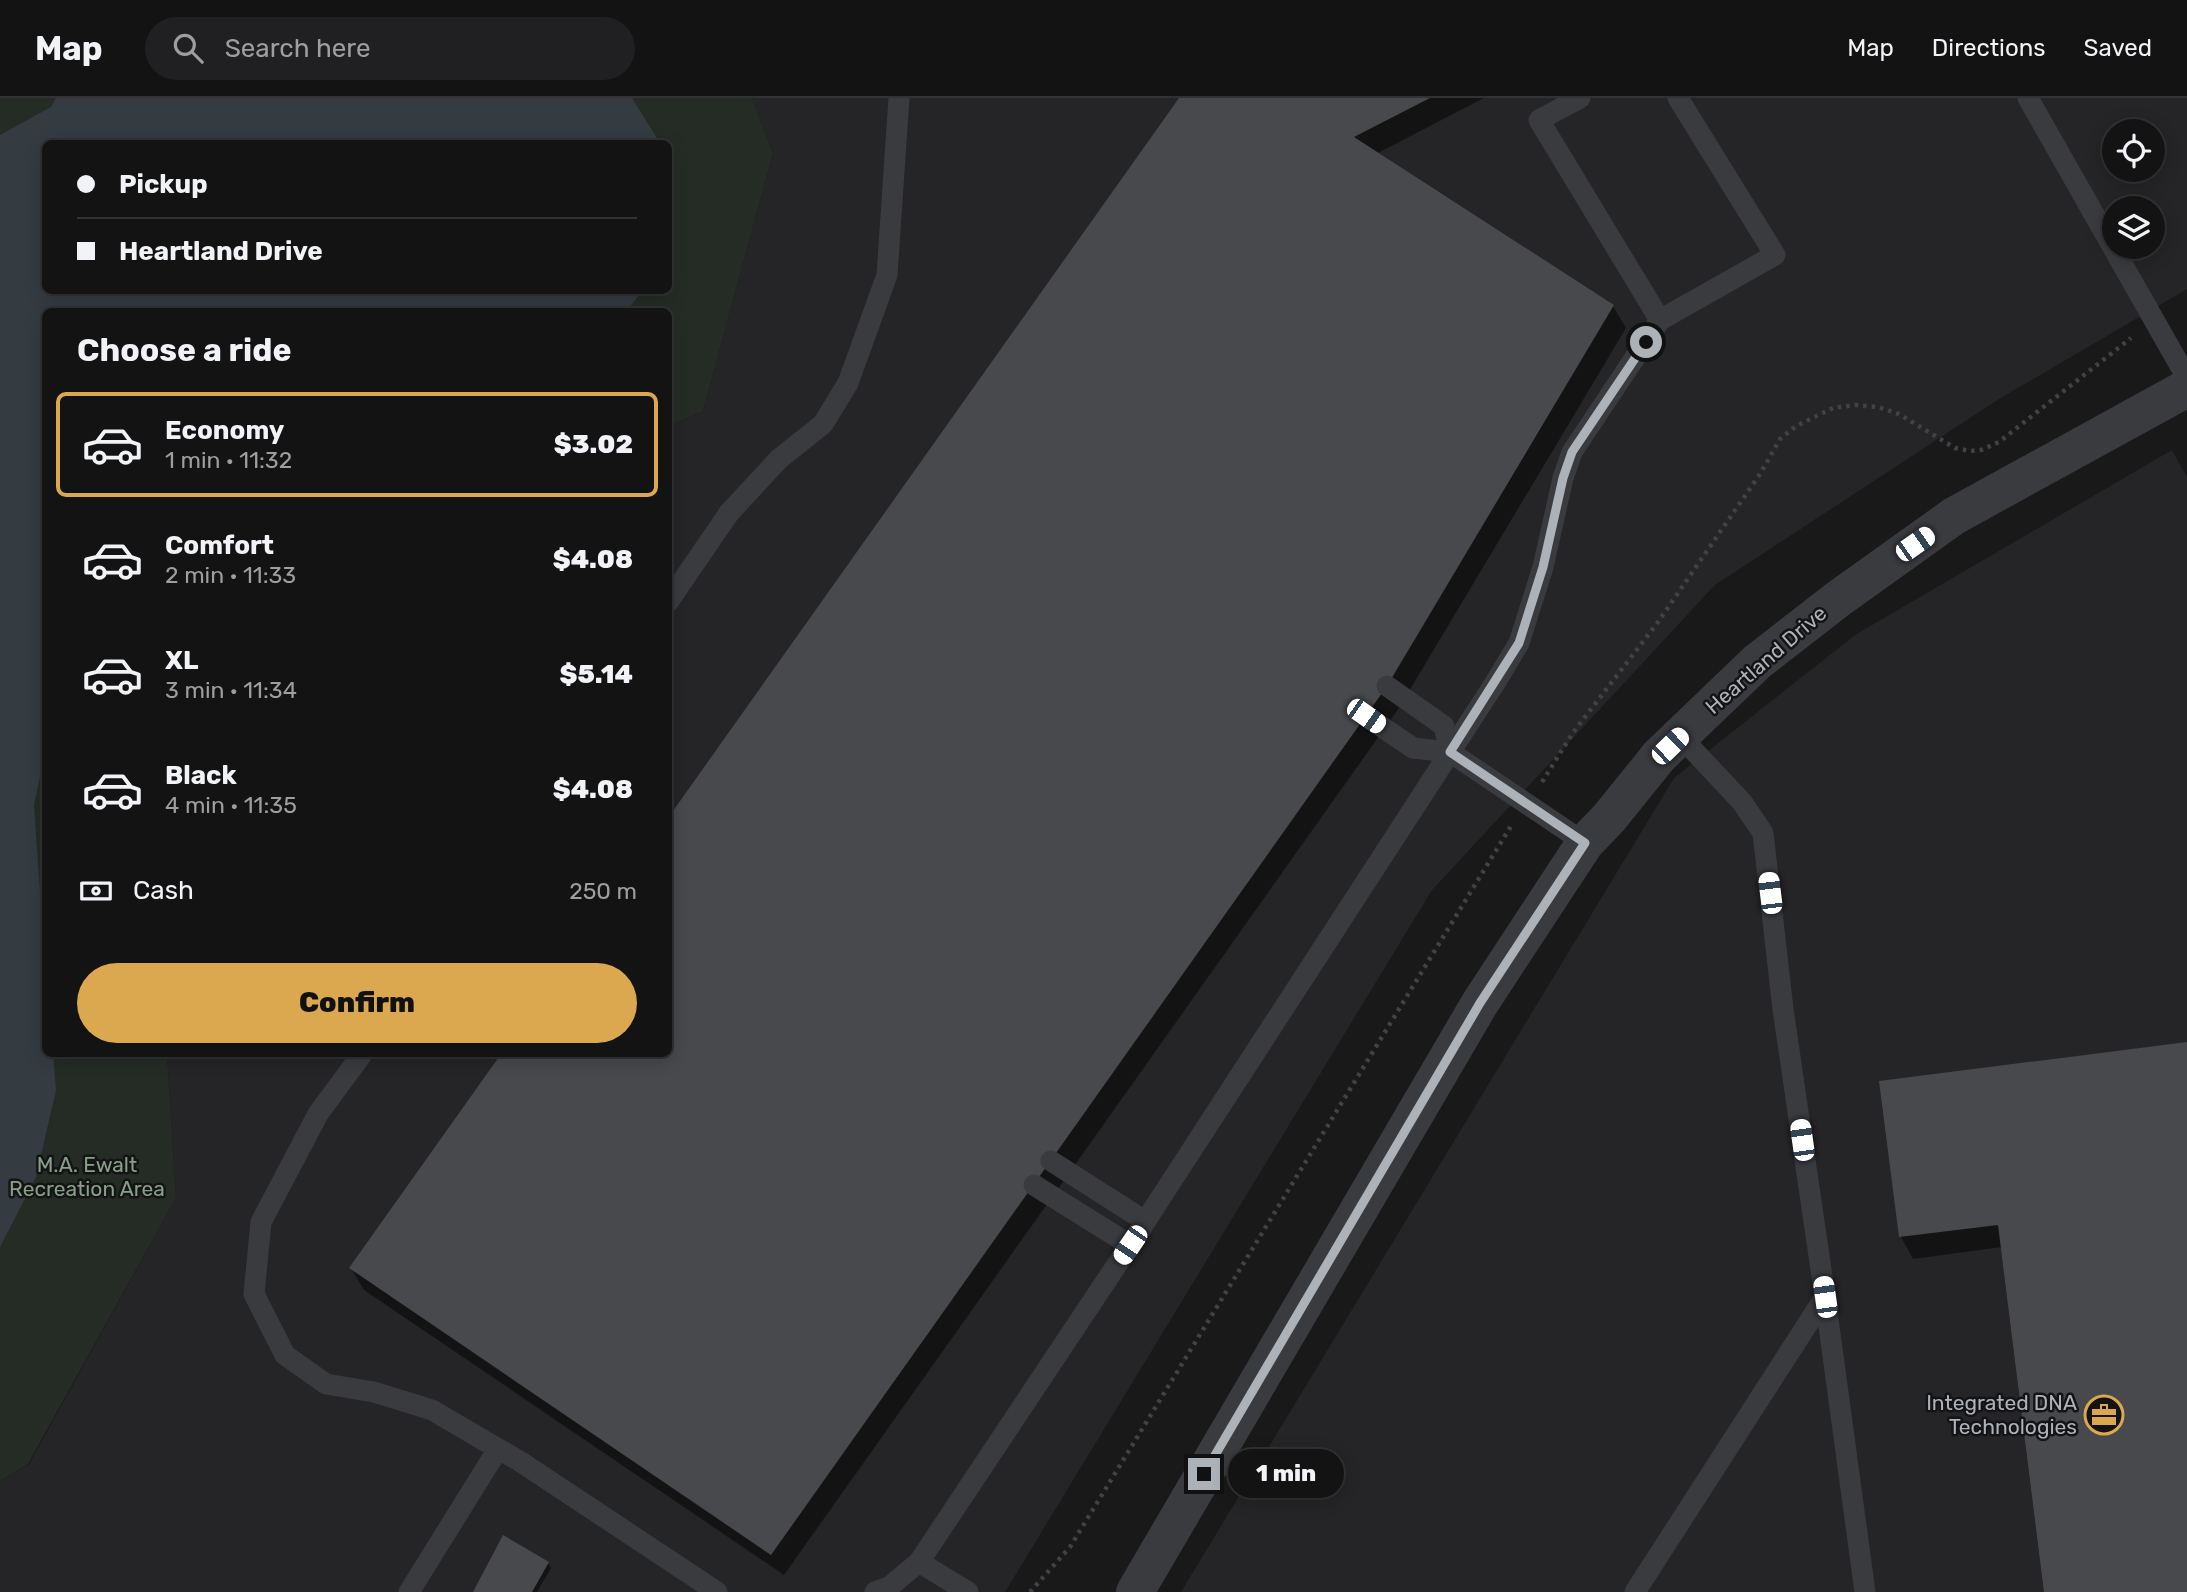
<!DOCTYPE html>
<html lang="en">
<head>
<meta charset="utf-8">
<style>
	:root { --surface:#131314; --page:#202022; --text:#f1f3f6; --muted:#9d9ea0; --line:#323234; --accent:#dca84f }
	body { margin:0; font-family:Rubik,sans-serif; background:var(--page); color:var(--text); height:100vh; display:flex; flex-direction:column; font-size:26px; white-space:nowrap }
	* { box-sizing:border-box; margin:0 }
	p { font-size:23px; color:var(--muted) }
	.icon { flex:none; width:38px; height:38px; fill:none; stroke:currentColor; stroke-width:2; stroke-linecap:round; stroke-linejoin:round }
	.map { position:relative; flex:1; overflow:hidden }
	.side { position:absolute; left:42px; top:210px; width:630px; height:749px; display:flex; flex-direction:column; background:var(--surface); border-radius:10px; box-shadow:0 4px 18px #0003,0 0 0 2px var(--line) }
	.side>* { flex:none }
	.top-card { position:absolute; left:42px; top:42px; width:630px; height:154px; border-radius:10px; box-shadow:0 4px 18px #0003,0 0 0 2px var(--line); display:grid; align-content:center; height:154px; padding:0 35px; background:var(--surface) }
	.buttons { position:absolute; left:2102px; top:21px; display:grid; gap:14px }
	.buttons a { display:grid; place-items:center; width:63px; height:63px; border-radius:50%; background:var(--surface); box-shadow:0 4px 18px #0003,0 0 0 2px var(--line); font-size:35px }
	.end { position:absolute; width:32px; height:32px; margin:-16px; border:9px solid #adb1b8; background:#111; box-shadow:0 0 0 4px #111 }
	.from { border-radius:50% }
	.bubble { position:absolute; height:49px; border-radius:24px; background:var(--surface); box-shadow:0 4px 18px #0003,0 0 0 2px var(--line); font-size:23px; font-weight:800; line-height:49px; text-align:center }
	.car { position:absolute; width:21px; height:42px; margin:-21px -10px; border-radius:9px; box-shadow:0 0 5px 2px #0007; background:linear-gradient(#fff 24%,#345 0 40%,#fff 0 76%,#345 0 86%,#fff 0) }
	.top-card b { display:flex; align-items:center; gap:24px; height:66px; font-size:26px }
	.top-card b+b { border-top:2px solid var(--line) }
	.top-card i { width:18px; height:18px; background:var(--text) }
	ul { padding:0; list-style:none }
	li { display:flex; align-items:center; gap:21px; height:105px; margin:0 14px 10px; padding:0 21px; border:4px solid transparent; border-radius:10px }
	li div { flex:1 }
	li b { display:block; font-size:26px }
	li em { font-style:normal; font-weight:800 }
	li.selected { border-color:var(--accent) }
	li>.icon { width:63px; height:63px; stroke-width:1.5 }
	h2 { padding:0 35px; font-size:32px; line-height:84px }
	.pay { display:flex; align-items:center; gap:18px; height:77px; padding:0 35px; font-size:26px }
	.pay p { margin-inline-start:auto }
	.cta { display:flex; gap:14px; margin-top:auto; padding:14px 35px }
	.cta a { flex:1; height:80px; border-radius:42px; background:var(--accent); color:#111; font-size:28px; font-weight:800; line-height:80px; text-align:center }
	header { display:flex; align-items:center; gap:42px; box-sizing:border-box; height:98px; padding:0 35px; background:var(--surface); border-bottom:2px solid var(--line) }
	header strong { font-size:33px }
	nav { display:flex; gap:38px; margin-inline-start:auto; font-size:24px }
	.search { width:490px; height:63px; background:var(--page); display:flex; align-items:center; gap:18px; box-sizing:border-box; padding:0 24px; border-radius:38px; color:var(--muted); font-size:26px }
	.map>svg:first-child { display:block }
</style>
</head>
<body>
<header>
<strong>Map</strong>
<div class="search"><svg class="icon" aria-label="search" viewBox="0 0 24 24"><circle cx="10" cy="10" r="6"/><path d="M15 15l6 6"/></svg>Search here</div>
<nav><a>Map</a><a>Directions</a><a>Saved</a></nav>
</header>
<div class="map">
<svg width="2187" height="1494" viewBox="0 0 2187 1494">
	<rect width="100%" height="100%" fill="#19191a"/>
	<!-- built -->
	<g fill="#252527" fill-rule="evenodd">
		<path d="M752,0H2187V191L1999,301L1715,487L1432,792L1005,1494H0V1383L29,1366L176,1100L167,956H668L669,328L703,313L773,55ZM2114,33H2152V72H2114ZM2114,110H2152V149H2114Z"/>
		<polygon points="2172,352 2187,379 2187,1494 1181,1494 1674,680 1855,537"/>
	</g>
	<!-- green -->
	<path fill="#252c26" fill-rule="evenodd" d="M0,0H752L773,55L703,313L669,328L668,214H46V956H167L176,1100L28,1366L0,1383ZM46,46H668V192H46Z"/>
	<!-- water -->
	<g fill="#343c42">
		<polygon points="56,0 632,0 660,45 46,46 46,192 642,193 626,214 46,214 46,650 34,707 45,867 46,956 53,956 56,992 36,1079 0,1149 0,37 51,9"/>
		<polygon points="669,59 673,151 669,156"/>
	</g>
	<!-- shadow -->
	<g fill="#0007">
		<polygon points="1181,0 1484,0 1376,56 1613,208 1626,230 1399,610 784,1477 364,1192 351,1170 504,956 668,956"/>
		<polygon points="2187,946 2187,1494 2046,1494 2002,1149 1913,1161 1901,1139 1881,985"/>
		<polygon points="548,1465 551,1470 537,1494 475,1494"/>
	</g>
	<!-- building -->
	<g fill="#48494c">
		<polygon points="1179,0 1430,0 1354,39 1614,207 1387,588 771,1457 349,1170 501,956 668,956 668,720"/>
		<polygon points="2187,944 2187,1494 2044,1494 1998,1127 1899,1139 1879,983"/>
		<polygon points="503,1437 549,1464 532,1494 473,1494"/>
	</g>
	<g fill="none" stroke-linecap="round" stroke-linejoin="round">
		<!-- path -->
		<g stroke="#404246" stroke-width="4.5" stroke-dasharray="3.5 5" stroke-linecap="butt">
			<polyline points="1542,684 1572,636 1658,524 1760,376 1780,341 1796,328 1833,310 1855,307 1878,309 1899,316 1955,350 1970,353 1981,352 1999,344 2131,240"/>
			<polyline points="1030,1494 1070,1449 1511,728"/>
		</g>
		<!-- service -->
		<g stroke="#3a3b3f" stroke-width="21">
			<polyline points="1580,0 1539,22 1660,222"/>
			<polyline points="2028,0 2187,280"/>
			<polyline points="668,504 729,415 779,361 823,326 848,285 887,177 899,0"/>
			<polyline points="1387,588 1444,628 1450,654"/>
			<polyline points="1366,618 1413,650 1450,654 1585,745"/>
			<polyline points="362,956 318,1016 261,1124 254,1196 285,1257 326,1286 374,1294 432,1312 521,1364 717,1494"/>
			<polyline points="1051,1063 1145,1123"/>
			<polyline points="1034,1087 1130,1147"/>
			<polyline points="1825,1199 1865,1494"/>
			<polyline points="919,1464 968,1494"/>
			<polyline points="409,1494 498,1351"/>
			<polyline points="875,1494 889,1489 919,1464 1130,1147 1495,585 1519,545 1543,469 1563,380 1572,354 1660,222 1775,157 1678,0"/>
			<polyline points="1635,1494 1825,1199 1783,911 1763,735 1742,704 1680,638"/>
		</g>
		<!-- minor -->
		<polyline stroke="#3a3b3f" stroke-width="38" points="1135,1494 1480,905 1585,745 1609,720 1659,658 1757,564 1838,501 1954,418 2187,290"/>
	</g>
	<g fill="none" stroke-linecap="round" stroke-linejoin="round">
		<!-- route -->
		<polyline stroke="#adb1b8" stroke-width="9" points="1204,1376 1480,905 1585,745 1450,654 1519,545 1543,469 1563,380 1572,354 1646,244"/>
	</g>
	<!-- icons -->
	<defs>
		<symbol id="office-ring" viewBox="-11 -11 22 22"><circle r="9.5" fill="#141416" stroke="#dca84f" stroke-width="1.5"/><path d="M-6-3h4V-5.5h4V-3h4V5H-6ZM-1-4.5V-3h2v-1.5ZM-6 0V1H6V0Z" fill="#dca84f"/></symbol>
	</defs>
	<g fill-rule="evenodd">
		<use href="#office-ring" x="2082" y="1295" width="44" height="44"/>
	</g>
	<g text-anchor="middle" stroke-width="5" stroke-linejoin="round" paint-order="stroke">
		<!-- street labels -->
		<g font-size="21" fill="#adb1b8" stroke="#141416">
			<text transform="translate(1766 562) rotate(-41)" y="7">Heartland Drive</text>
		</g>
		<!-- park labels -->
		<g font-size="21" fill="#86a187" stroke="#141416">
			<text x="87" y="1074">M.A. Ewalt<tspan x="87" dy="24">Recreation Area</tspan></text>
		</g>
		<!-- poi labels -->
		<g font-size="21" fill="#adb1b8" stroke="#141416" text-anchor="end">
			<text x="2077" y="1312">Integrated DNA<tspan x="2077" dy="24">Technologies</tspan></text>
		</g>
	</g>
</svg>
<div class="buttons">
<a><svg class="icon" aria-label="locate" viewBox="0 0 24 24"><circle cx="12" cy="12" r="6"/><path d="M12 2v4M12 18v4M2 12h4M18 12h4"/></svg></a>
<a><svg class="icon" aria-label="layers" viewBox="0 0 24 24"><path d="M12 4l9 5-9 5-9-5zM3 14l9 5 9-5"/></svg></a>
</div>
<i class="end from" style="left:1646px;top:244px"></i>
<i class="end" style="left:1204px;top:1376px"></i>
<div class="bubble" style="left:1228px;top:1351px;width:116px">1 min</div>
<i class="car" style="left:1915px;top:446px;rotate:55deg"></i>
<i class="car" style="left:1366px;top:618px;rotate:125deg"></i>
<i class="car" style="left:1670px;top:648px;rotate:46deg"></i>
<i class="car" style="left:1770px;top:795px;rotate:353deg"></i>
<i class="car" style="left:1802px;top:1042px;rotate:352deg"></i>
<i class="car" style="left:1130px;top:1147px;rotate:214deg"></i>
<i class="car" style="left:1825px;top:1199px;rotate:352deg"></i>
<div class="top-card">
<b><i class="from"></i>Pickup</b>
<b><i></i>Heartland Drive</b>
</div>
<section class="side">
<h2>Choose a ride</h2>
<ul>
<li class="selected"><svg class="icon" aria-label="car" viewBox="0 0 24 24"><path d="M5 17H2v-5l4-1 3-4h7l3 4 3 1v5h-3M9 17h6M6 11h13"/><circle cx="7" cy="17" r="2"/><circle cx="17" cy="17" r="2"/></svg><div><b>Economy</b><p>1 min · 11:32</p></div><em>$3.02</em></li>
<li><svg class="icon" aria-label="car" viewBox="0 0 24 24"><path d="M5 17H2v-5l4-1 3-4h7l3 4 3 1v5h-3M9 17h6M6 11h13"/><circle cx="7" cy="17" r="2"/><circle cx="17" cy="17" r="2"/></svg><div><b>Comfort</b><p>2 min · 11:33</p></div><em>$4.08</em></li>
<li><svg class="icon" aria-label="car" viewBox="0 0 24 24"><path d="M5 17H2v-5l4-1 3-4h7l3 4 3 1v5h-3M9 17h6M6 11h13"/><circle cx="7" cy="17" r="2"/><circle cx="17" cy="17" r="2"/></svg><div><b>XL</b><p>3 min · 11:34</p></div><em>$5.14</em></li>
<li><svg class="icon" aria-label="car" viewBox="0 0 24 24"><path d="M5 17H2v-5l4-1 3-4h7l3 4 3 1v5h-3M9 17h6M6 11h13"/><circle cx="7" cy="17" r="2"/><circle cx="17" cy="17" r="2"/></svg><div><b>Black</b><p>4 min · 11:35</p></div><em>$4.08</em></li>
</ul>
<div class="pay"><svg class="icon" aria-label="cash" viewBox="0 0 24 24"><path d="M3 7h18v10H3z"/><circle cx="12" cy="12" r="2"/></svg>Cash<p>250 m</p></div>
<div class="cta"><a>Confirm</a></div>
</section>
</div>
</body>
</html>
